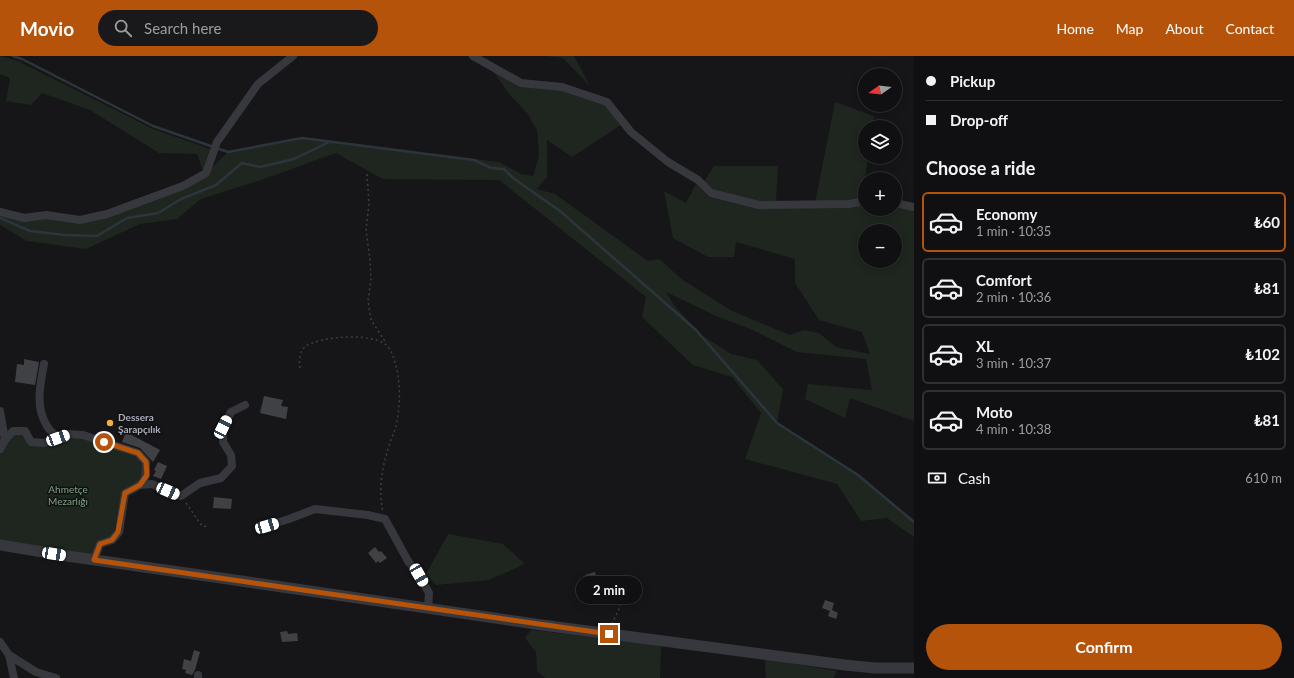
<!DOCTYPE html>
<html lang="en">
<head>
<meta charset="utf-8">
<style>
	:root { --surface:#101012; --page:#19191b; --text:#f1f3f6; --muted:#9c9d9f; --line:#303032; --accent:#b45309 }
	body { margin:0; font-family:Lato,sans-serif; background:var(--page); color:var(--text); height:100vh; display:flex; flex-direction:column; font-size:15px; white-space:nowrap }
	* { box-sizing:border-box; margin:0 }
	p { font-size:13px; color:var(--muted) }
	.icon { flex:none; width:22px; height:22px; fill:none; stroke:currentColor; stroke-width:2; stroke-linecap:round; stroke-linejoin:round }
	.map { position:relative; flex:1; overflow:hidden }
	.drawer { display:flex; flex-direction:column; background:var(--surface); width:380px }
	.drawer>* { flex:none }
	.banner { display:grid; align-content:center; height:88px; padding:0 12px; background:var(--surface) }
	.needle { width:26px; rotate:256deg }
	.controls { position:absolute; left:858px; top:12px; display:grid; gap:8px }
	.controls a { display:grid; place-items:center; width:44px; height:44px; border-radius:50%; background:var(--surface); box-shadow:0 2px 10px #0003,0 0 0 1px var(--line); font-size:20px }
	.end { position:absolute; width:18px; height:18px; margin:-9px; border:5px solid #b45309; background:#fff; box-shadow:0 0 0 2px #fff }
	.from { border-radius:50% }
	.bubble { position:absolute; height:28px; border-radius:14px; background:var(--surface); box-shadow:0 2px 10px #0003,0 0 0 1px var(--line); font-size:13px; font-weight:700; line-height:28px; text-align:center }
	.car { position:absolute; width:12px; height:24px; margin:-12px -6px; border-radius:5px; box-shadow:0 0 3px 1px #0007; background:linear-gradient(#fff 24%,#345 0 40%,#fff 0 76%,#345 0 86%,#fff 0) }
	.banner b { display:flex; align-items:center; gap:14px; height:38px; font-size:15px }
	.banner b+b { border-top:1px solid var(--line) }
	.banner i { width:10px; height:10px; background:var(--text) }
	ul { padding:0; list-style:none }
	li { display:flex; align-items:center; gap:12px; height:60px; margin:0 8px 6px; padding:0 4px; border:2px solid var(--line); border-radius:6px }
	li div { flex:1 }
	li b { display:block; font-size:15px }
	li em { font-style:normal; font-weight:700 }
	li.on { border-color:var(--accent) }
	li>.icon { width:36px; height:36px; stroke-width:1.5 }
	h2 { padding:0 12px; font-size:18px; line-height:48px }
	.pay { display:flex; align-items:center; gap:10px; height:44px; padding:0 12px; font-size:15px }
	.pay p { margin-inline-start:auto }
	.cta { display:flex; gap:8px; margin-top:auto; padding:8px 12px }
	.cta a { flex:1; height:46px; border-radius:24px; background:var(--accent); color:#fff; font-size:16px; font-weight:700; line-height:46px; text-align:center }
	header { display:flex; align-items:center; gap:24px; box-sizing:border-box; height:56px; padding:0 20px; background:var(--accent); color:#fff }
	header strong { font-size:19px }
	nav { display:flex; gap:22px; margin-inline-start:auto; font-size:14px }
	.search { width:280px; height:36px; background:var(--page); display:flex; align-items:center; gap:10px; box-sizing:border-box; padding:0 14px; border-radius:22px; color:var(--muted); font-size:15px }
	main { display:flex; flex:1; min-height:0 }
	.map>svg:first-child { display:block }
</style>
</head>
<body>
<header>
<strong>Movio</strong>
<div class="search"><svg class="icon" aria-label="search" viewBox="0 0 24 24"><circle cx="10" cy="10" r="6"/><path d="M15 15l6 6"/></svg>Search here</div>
<nav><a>Home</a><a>Map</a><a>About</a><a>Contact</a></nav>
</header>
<main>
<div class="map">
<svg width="914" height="622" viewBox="0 0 914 622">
	<rect width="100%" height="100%" fill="#161618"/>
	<!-- green -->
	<g fill="#1e261f" fill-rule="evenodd">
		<polygon points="0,0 18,5 153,73 210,93 203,115 197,98 159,97 90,54 42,37 31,49 6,45 10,22 0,18"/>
		<polygon points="545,0 574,0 590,30 563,2"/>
		<path d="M487,7L521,27L562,31L607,46L624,67L572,101L547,84V121L537,133L555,138L648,205L659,203L683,224L732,255L790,279L804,274L819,277L836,291L870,298L862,276L819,264L795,227V203L736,186L734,201H708L673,182L664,135L686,147L696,128L709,141L761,153L815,147L835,46L874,60L872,71H865V101H868L864,130L865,153H895V147L914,151V365L850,342L845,362L805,343L808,328L872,334L866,303L797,296L753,274L716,260L666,236L674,249L700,278L731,298L757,304L783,333L777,367L858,419L914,466V481L887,462L861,465L837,428L745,403L761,357L732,321L693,309L642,261L646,241L499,124L383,123L336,97L264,123L201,143L177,163L140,168L86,193L27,185L0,169V160L80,164L206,117L228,96L302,82L499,106L521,118L533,120L539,100L537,74L527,57L510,39ZM865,175H895V205H865Z"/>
		<polygon points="714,110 778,110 776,145 758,145 714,135 704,126"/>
		<polygon points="13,375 25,375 31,386 67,378 138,397 146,406 147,419 125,437 119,476 100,488 95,500 0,485 0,393"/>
		<polygon points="448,478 503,488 525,508 489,524 436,529 426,518"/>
		<polygon points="531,574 661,589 660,622 545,622 537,615 536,596 525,582"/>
		<polygon points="765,603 837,615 833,622 766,622"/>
	</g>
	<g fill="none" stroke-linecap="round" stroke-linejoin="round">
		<!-- stream -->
		<g stroke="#2c353c" stroke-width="2.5">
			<polyline points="13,0 22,3 153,70 228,96 302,82 474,104 491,112 504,113 513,122 560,155 696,274 777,367 858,419 914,466"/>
			<polyline points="0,162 30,175 65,179 97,180 127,162 158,157 181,143 216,129 242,107 260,111 294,103 329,86"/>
		</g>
	</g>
	<!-- building -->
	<g fill="#404145">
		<polygon points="24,303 39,306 35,329 15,326 17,308 24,309"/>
		<polygon points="264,340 283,344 281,350 288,351 286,363 260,357"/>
		<polygon points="126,376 160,394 153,406 140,392 122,386"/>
		<polygon points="158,406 167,410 161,423 153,420 156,415 154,414"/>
		<polygon points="214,441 232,443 231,453 213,452"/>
		<polygon points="375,491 379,496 381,495 387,502 380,507 378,505 376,507 368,497"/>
		<polygon points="595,516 597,525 588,528 585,519"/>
		<polygon points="825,544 834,547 832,554 838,557 836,563 828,560 830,555 822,552"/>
		<polygon points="287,575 288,578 297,577 298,585 282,586 280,576"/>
		<polygon points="194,594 200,596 195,614 192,619 185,617 186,614 182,613 184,603 191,605"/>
	</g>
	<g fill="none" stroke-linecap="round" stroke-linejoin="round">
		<!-- path -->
		<g stroke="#3d3f44" stroke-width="1.5" stroke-dasharray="2 3" stroke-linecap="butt">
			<polyline points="367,118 369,148 366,174 370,204 371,224 368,245 371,264 386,287"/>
			<path d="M300,312C299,305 299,295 306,290C322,280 370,277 385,288C389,290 392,297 393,300C401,322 401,348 396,370C394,377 391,383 389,390C382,411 378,434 383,456"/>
			<polyline points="186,447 202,470 209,471"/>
			<path d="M612,568C616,558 622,550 623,538"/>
		</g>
		<!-- minor -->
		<g stroke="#37383d" stroke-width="8">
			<polyline points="473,0 521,27 562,31 607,46 631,76 668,106 698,124 711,137 759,149 849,148 865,145"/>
			<polyline points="895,147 914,151"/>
			<polyline points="0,156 24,162 46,159 80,164 107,158 183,130 206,117 217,86 258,28 293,0"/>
			<path d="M44,308C40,329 35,351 47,370C49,374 54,378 58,382"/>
			<polyline points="0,355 5,384 0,393"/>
			<path d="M3,386L13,375H25L31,386L44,387L67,378L83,379L138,397L146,406C147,427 143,428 125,437L119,476L112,484L100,488L94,504"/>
			<polyline points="140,429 152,428 181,440 200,427 221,422 232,410 231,399 223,386 223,371 231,356 245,349"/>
			<polyline points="267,470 289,463 315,453 368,459 385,463 408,505 419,519 429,537 428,553"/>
			<polyline points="0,586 9,599 14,622"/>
			<polyline points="9,599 36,616 56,622"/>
			<polyline points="198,622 198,619"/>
		</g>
		<!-- tertiary -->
		<polyline stroke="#37383d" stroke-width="11" points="0,489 67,500 221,522 542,569 845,609 875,612 914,612"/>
	</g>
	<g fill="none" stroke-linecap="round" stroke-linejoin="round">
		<!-- route -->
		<polyline stroke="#b45309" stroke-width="5" points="104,386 138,397 146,406 147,419 140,429 125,437 118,476 112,484 100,488 94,504 609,578"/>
	</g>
	<!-- markers -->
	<circle fill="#f2b134" stroke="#111113" stroke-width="1.5" cx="110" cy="367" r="4"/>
	<g text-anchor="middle" stroke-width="3" stroke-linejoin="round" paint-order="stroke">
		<!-- poi labels -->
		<g font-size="10" font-weight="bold" fill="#a8adb8" stroke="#111113" text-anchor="start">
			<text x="118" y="365">Dessera<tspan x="118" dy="12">Şarapçılık</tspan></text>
		</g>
		<!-- park labels -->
		<g font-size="10" fill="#7fa381" stroke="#111113">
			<text x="68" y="437">Ahmetçe<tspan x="68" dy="12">Mezarlığı</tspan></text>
		</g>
	</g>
</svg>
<div class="controls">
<a><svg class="needle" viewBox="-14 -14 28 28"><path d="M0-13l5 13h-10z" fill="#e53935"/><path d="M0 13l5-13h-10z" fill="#9c9d9f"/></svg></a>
<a><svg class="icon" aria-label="layers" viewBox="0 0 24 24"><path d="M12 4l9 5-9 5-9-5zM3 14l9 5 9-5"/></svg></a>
<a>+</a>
<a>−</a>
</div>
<i class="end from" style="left:104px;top:386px"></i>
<i class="end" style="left:609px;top:578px"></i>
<div class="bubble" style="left:576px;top:520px;width:66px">2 min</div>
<i class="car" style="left:223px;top:371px;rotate:27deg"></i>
<i class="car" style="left:58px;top:382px;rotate:70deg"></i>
<i class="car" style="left:168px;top:435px;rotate:114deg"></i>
<i class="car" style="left:267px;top:470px;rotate:74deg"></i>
<i class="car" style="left:54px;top:498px;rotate:99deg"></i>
<i class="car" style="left:419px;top:519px;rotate:150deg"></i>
</div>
<section class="drawer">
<div class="banner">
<b><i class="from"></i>Pickup</b>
<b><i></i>Drop-off</b>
</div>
<h2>Choose a ride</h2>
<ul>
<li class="on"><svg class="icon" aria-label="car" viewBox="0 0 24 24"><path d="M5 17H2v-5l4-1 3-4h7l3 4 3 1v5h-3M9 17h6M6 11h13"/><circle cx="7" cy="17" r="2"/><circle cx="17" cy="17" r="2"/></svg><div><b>Economy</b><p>1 min · 10:35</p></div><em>₺60</em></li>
<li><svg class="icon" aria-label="car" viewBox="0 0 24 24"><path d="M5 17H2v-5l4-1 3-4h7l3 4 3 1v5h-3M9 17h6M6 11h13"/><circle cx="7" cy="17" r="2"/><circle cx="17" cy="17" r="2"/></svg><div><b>Comfort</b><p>2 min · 10:36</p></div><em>₺81</em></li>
<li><svg class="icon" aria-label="car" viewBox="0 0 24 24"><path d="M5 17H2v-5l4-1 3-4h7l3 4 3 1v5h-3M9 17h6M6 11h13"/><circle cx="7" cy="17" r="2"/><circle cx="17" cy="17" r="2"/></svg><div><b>XL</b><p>3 min · 10:37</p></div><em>₺102</em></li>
<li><svg class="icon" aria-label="car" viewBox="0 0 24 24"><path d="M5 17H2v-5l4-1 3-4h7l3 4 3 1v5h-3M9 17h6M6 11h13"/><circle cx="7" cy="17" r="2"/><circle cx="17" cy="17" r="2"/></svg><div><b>Moto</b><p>4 min · 10:38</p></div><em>₺81</em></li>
</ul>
<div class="pay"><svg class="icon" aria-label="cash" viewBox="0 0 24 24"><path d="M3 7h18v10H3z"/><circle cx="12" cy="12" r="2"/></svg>Cash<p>610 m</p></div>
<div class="cta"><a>Confirm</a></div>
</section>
</main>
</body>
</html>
